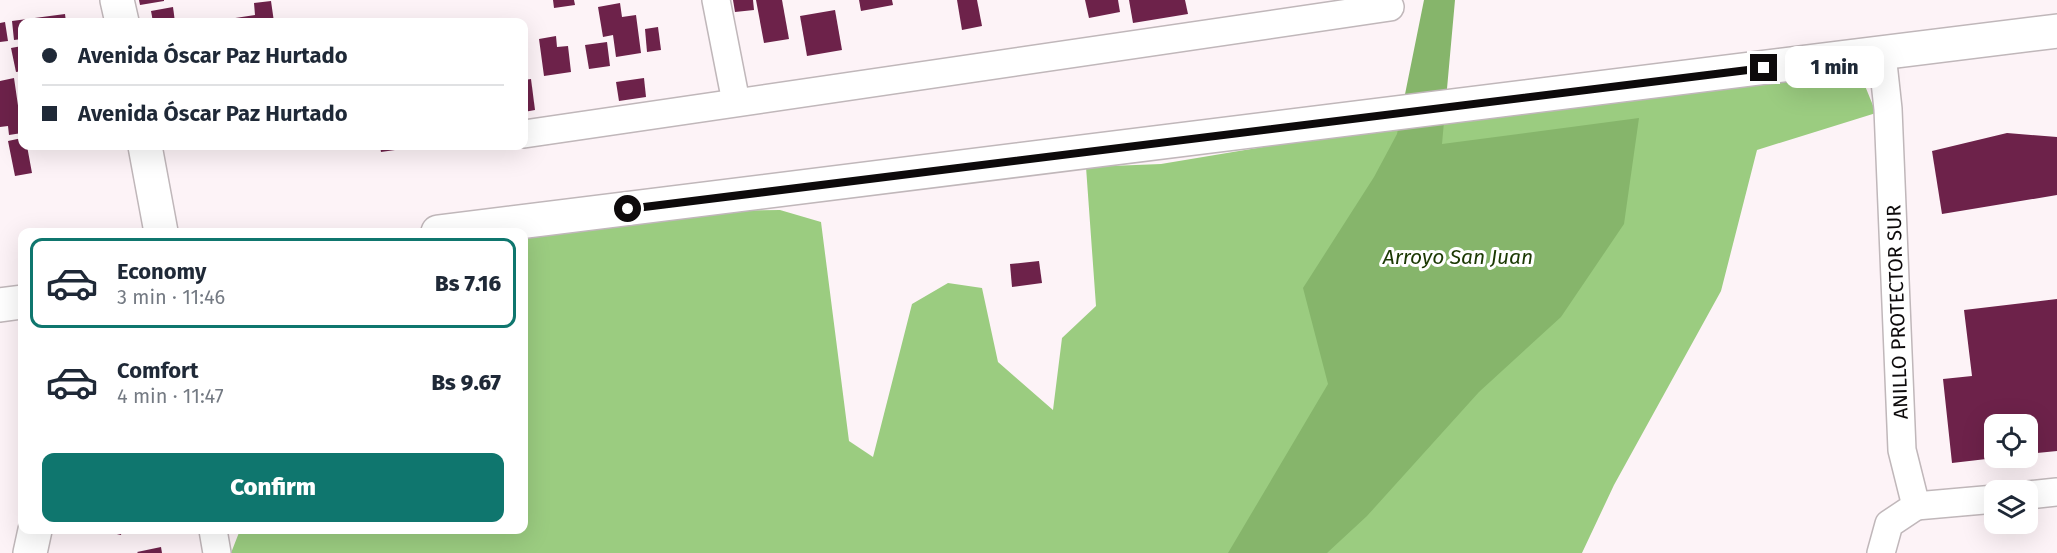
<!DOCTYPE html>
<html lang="en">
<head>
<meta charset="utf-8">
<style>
	:root { --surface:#fff; --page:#f2f2f3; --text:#1f2937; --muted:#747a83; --line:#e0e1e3; --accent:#0f766e }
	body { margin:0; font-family:"Fira Sans",sans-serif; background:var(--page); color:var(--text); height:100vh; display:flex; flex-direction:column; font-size:22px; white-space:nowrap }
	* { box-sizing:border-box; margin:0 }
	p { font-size:20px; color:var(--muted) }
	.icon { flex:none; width:33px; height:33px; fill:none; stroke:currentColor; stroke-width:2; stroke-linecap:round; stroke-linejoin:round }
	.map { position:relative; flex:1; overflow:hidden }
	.drawer { position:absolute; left:18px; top:228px; width:510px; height:306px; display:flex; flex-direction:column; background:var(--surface); border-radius:12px; box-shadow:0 6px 24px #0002 }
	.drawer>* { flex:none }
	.guide { position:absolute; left:18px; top:18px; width:510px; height:132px; border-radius:12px; box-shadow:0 6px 24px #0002; display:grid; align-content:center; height:132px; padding:0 24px; background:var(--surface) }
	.tools { position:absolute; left:1984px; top:414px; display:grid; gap:12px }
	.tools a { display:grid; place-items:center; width:54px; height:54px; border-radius:12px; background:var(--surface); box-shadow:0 6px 24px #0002; font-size:30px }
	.end { position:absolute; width:27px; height:27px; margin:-14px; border:8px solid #0d0a0b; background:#fff; box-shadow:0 0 0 3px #fff }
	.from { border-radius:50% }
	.bubble { position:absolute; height:42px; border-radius:12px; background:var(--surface); box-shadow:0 6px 24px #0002; font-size:20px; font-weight:800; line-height:42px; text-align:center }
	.guide b { display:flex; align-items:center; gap:21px; height:57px; font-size:22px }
	.guide b+b { border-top:2px solid var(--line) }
	.guide i { width:15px; height:15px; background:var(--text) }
	ul { padding:10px 0 0; list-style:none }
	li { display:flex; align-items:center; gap:18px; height:90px; margin:0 12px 9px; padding:0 12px; border:3px solid transparent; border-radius:12px }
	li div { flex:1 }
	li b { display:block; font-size:22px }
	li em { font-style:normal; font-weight:800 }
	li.current { border-color:var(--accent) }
	li>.icon { width:54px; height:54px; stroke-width:1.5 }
	.action { display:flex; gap:12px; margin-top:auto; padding:12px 24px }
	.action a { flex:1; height:69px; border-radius:12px; background:var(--accent); color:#fff; font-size:24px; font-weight:800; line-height:69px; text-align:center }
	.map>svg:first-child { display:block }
</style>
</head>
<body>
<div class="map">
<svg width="2057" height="553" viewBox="0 0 2057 553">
	<rect width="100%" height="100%" fill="#fdf3f7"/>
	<!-- forest -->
	<polygon fill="#9bcc80" points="1857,66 1876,113 1757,150 1721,291 1614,485 1582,553 231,553 240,530 524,530 524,233 669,211 780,210 821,222 849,441 873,457 912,304 948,283 982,288 998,362 1053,410 1062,338 1096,306 1086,167 1161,164 1341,134"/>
	<!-- water -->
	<polygon fill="#86b56b" points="1424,0 1455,0 1442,144 1639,118 1624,224 1561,317 1479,392 1367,516 1327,553 1228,553 1328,384 1303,288 1374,177 1397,134"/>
	<!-- building -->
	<g fill="#6d224a">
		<polygon points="139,0 164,0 164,1 140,5"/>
		<polygon points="553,0 574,0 575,5 554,8"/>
		<polygon points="733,0 753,0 754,10 735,12"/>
		<polygon points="756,0 782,0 789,39 764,43"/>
		<polygon points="859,0 892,0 893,5 861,11"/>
		<polygon points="957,0 977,0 982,26 962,30"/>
		<polygon points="1085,0 1118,0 1120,12 1089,18"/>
		<polygon points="1129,0 1185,0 1188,14 1133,23"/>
		<polygon points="271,1 274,22 209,22 255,15 254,3"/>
		<polygon points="620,3 622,17 636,15 641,53 616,57 613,35 603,37 598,7"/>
		<polygon points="173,7 175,22 153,22 151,11"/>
		<polygon points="835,10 842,50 807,56 800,16"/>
		<polygon points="65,14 66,22 22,22 22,39 14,40 12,21"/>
		<polygon points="5,22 8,41 0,42 0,23"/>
		<polygon points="658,27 661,50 647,52 645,29"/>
		<polygon points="556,36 557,47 568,46 571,72 544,76 539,39"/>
		<polygon points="607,42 610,66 589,69 585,45"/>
		<polygon points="22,46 22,71 16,72 11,48"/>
		<polygon points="14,78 22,133 9,135 8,126 0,127 0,81"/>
		<polygon points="644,78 646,97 619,101 616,82"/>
		<polygon points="531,79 535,110 524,112 524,80"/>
		<polygon points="2007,133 2057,137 2057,195 1942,214 1932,151"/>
		<polygon points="22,138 22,146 27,146 32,173 15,176 8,141"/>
		<polygon points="380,146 402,146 402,149 381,152"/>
		<polygon points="1039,261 1042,283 1012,287 1010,264"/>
		<polygon points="2057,299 2057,451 2028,454 2028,424 1995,424 1995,458 1952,463 1943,379 1972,376 1964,310"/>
		<polygon points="100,530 122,530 121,535"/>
		<polygon points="161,547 162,553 138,553 137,552"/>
	</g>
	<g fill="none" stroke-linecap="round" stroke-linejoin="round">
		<defs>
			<g id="street">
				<polyline points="716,0 736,102"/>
				<polyline points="524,134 1390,7"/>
				<polyline points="2028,495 2057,492"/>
				<polyline points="1916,506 1995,499"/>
				<polyline points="213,530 217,553"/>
				<polyline points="1881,553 1889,524 1916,506 1902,450 1888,109 1882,54"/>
			</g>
			<g id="secondary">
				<polyline points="117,0 122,22"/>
				<polyline points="145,146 161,232"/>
				<polyline points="30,553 35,530"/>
			</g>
			<g id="primary">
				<polyline points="438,232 2057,31"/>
				<polyline points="0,305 22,302"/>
			</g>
		</defs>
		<!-- street casing -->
		<use href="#street" stroke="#c0b7ba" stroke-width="30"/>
		<!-- secondary casing -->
		<use href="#secondary" stroke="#c0b7ba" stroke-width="36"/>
		<!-- primary casing -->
		<use href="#primary" stroke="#c0b7ba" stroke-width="36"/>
		<!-- street -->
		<use href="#street" stroke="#fff" stroke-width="27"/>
		<!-- secondary -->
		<use href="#secondary" stroke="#fff" stroke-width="33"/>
		<!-- primary -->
		<use href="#primary" stroke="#fff" stroke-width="33"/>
	</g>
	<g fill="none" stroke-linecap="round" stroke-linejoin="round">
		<!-- route -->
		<polyline stroke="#0d0a0b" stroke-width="8" points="628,209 1764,68"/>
	</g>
	<g text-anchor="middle" stroke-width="6" stroke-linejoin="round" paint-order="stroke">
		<!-- street labels -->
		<g font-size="20" fill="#0d0a0b" stroke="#fff">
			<text transform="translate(1897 312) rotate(-92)" y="7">ANILLO PROTECTOR SUR</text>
		</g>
		<!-- water labels -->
		<g font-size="21" font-style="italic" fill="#1b3903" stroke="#fff">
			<text x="1458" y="264">Arroyo San Juan</text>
		</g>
	</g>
</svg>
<div class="tools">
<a><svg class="icon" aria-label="locate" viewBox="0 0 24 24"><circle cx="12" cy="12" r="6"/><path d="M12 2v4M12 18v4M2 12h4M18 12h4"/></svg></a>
<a><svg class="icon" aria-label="layers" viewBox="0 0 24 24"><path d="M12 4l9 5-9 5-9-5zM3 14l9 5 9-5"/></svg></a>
</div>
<i class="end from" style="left:628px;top:209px"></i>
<i class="end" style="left:1764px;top:68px"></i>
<div class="bubble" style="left:1785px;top:46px;width:99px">1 min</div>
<div class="guide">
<b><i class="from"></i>Avenida Óscar Paz Hurtado</b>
<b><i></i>Avenida Óscar Paz Hurtado</b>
</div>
<section class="drawer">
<ul>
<li class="current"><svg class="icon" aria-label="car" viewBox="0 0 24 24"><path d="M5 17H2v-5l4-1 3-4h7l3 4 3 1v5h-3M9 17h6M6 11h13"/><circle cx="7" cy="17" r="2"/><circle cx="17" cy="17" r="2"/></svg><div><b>Economy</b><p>3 min · 11:46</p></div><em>Bs 7.16</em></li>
<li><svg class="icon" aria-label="car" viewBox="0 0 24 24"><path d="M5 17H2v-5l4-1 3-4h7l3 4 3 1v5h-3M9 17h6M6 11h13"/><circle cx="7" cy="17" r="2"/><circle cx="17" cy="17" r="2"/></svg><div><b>Comfort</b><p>4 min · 11:47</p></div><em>Bs 9.67</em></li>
</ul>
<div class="action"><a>Confirm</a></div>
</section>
</div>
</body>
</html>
